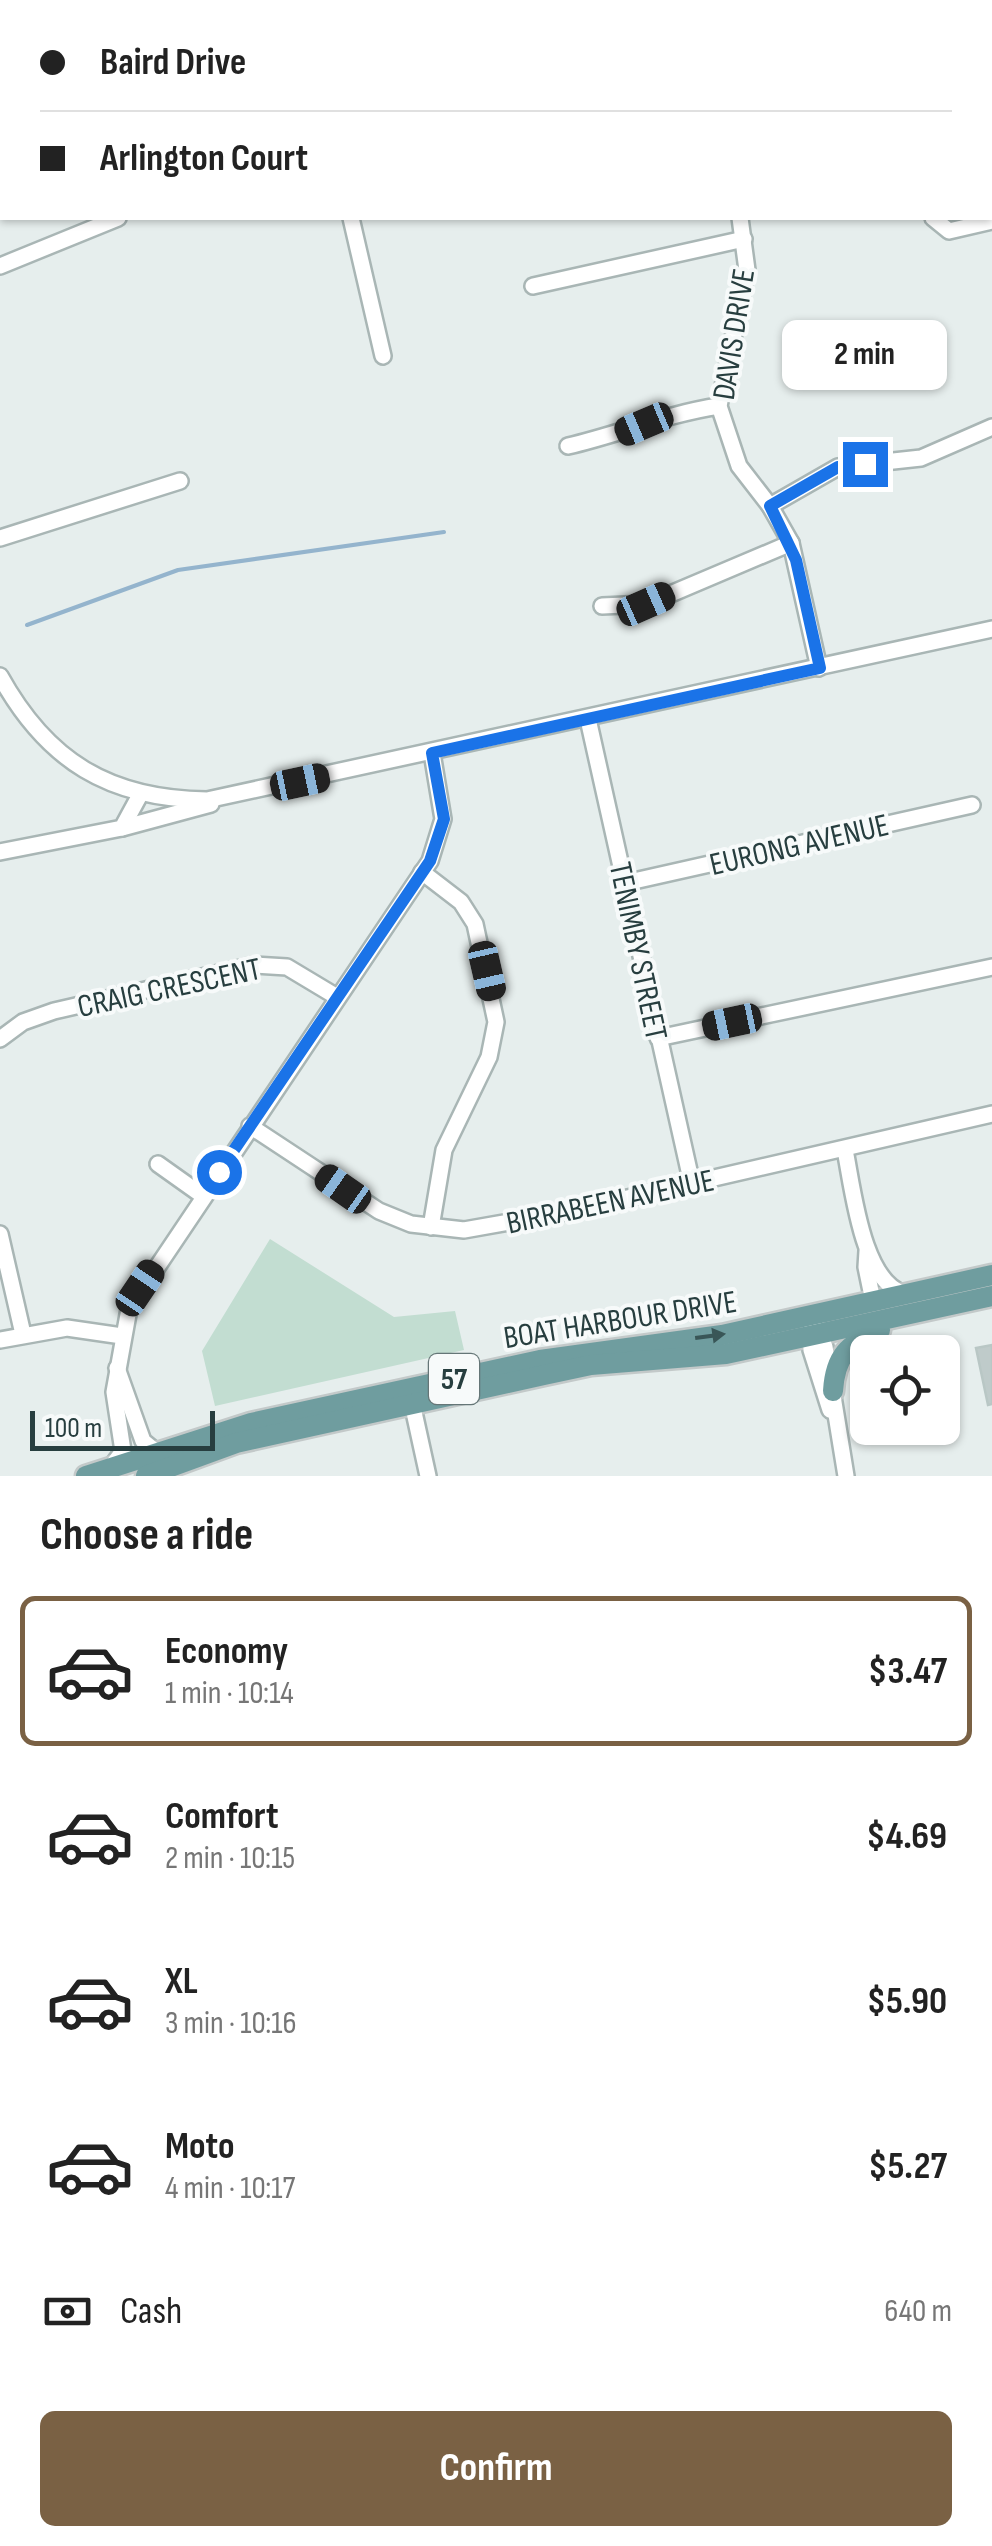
<!DOCTYPE html>
<html lang="en">
<head>
<meta charset="utf-8">
<style>
	:root { --surface:#fff; --page:#f6f6f6; --text:#222; --muted:#767676; --line:#e0e0e0; --accent:#7a6144 }
	body { margin:0; font-family:"Sofia Sans Condensed",sans-serif; background:var(--page); color:var(--text); height:100vh; display:flex; flex-direction:column; font-size:38px; white-space:nowrap }
	* { box-sizing:border-box; margin:0 }
	p { font-size:32px; color:var(--muted) }
	.icon { flex:none; width:55px; height:55px; fill:none; stroke:currentColor; stroke-width:2; stroke-linecap:round; stroke-linejoin:round }
	.map { position:relative; height:1476px; overflow:hidden }
	.sheet { display:flex; flex-direction:column; background:var(--surface); flex:1 }
	.sheet>* { flex:none }
	.top-card { position:absolute; left:0px; top:0px; width:992px; height:220px; box-shadow:0 2px 8px #0004; display:grid; align-content:center; height:220px; padding:0 40px; background:var(--surface) }
	.fabs { position:absolute; left:850px; top:1335px; display:grid; gap:20px }
	.fabs a { display:grid; place-items:center; width:110px; height:110px; border-radius:15px; background:var(--surface); box-shadow:0 2px 8px #0004; font-size:50px }
	.scale { position:absolute; left:30px; bottom:25px; width:185px; box-sizing:border-box; padding-left:10px; border:5px solid #273e3f; border-top:0; font-size:28px; line-height:35px; white-space:nowrap; color:#273e3f; -webkit-text-stroke:8px #f7fafa; paint-order:stroke }
	.end { position:absolute; width:45px; height:45px; margin:-22px; border:12px solid #1a73e8; background:#fff; box-shadow:0 0 0 5px #fff }
	.from { border-radius:50% }
	.bubble { position:absolute; height:70px; border-radius:15px; background:var(--surface); box-shadow:0 2px 8px #0004; font-size:32px; font-weight:700; line-height:70px; text-align:center }
	.car { position:absolute; width:30px; height:60px; margin:-30px -15px; border-radius:12px; box-shadow:0 0 8px 2px #0007; background:linear-gradient(#222 24%,#8ab4d8 0 40%,#222 0 76%,#8ab4d8 0 86%,#222 0) }
	.top-card b { display:flex; align-items:center; gap:35px; height:95px; font-size:38px }
	.top-card b+b { border-top:2px solid var(--line) }
	.top-card i { width:25px; height:25px; background:var(--text) }
	ul { padding:0; list-style:none }
	li { display:flex; align-items:center; gap:30px; height:150px; margin:0 20px 15px; padding:0 20px; border:5px solid transparent; border-radius:15px }
	li div { flex:1 }
	li b { display:block; font-size:38px }
	li em { font-style:normal; font-weight:700 }
	li.active { border-color:var(--accent) }
	li>.icon { width:90px; height:90px; stroke-width:1.5 }
	h2 { padding:0 40px; font-size:45px; line-height:120px }
	.pay { display:flex; align-items:center; gap:25px; height:110px; padding:0 40px; font-size:38px }
	.pay p { margin-inline-start:auto }
	.primary-button { display:flex; gap:20px; margin-top:auto; padding:20px 40px }
	.primary-button a { flex:1; height:115px; border-radius:15px; background:var(--accent); color:#fff; font-size:40px; font-weight:700; line-height:115px; text-align:center }
	.map>svg:first-child { display:block }
</style>
</head>
<body>
<div class="map">
<svg width="992" height="1476" viewBox="0 0 992 1476">
	<rect width="100%" height="100%" fill="#e6eeed"/>
	<!-- green -->
	<polygon fill="#c2ddd1" points="270,1239 394,1317 455,1311 464,1350 215,1406 202,1351"/>
	<g fill="none" stroke-linecap="round" stroke-linejoin="round">
		<!-- stream -->
		<polyline stroke="#94b4cd" stroke-width="4" points="27,625 178,570 444,532"/>
	</g>
	<!-- building -->
	<polygon fill="#bfcbca" stroke="#b9c7c5" stroke-width="2.5" points="992,1345 992,1404 988,1405 976,1348"/>
	<g fill="none" stroke-linecap="round" stroke-linejoin="round">
		<defs>
			<g id="minor">
				<polyline points="207,2 219,0"/>
				<polyline points="0,22 2,22"/>
				<polyline points="990,41 992,40"/>
				<polyline points="351,218 383,356"/>
				<polyline points="740,218 747,270 719,406 739,466 770,506 791,543 819,668"/>
				<polyline points="933,218 949,231 992,221"/>
				<polyline points="0,266 118,218"/>
				<polyline points="533,286 744,239"/>
				<path d="M568,446C620,434 666,414 719,406"/>
				<polyline points="770,506 838,467 921,458 992,427"/>
				<polyline points="0,538 180,481"/>
				<polyline points="602,606 647,604 791,543"/>
				<path d="M0,676C47,761 109,799 207,800L992,629"/>
				<polyline points="588,719 692,1184"/>
				<polyline points="122,828 211,804"/>
				<polyline points="0,852 122,828 141,793"/>
				<polyline points="422,872 461,902 475,924 496,1022 489,1057 444,1150 431,1227"/>
				<polyline points="625,883 972,805"/>
				<polyline points="658,1038 992,967"/>
				<polyline points="0,1039 23,1022 54,1011 254,965 287,967 337,997"/>
				<polyline points="250,1126 379,1211 411,1224 464,1230 571,1211 992,1114"/>
				<path d="M845,1150C853,1189 862,1282 905,1294"/>
				<polyline points="158,1164 203,1196"/>
				<polyline points="0,1234 23,1334"/>
				<polyline points="867,1251 866,1267 873,1301"/>
				<polyline points="816,1324 825,1347 846,1476"/>
				<polyline points="810,1326 811,1350 830,1410"/>
				<polyline points="0,1340 67,1328 122,1336"/>
				<polyline points="117,1368 143,1441 159,1454"/>
				<polyline points="412,1403 428,1476"/>
				<polyline points="111,1467 123,1451 114,1392 129,1309 430,861 443,819 432,753"/>
			</g>
			<g id="major">
				<path d="M833,1391C835,1356 848,1344 880,1330"/>
				<polyline points="86,1476 251,1423 540,1360 722,1335 992,1275"/>
				<polyline points="146,1476 236,1443 544,1375 591,1365 726,1354 992,1296"/>
			</g>
		</defs>
		<!-- minor casing -->
		<use href="#minor" stroke="#a9b6b5" stroke-width="20"/>
		<!-- major casing -->
		<use href="#major" stroke="#c3c9c9" stroke-width="25"/>
		<!-- minor -->
		<use href="#minor" stroke="#fff" stroke-width="15"/>
		<!-- major -->
		<use href="#major" stroke="#6f9d9f" stroke-width="20"/>
	</g>
	<!-- one-way arrows -->
	<defs><path id="oneway-solid" d="M-6-.8H1V-3.2L6.5 0L1 3.2V.8H-6Z" transform="scale(2.5)"/></defs>
	<use fill="#395657" href="#oneway-solid" transform="translate(710 1336) rotate(-8)"/>
	<g fill="none" stroke-linecap="round" stroke-linejoin="round">
		<!-- route -->
		<polyline stroke="#1a73e8" stroke-width="12" points="219,1172 430,861 444,819 432,753 820,668 796,560 770,506 838,467 865,464"/>
	</g>
	<g text-anchor="middle" stroke-width="8" stroke-linejoin="round" paint-order="stroke">
		<!-- shield labels -->
		<rect fill="#f7fafa" stroke="#657677" stroke-width="2.5" x="429" y="1354" width="50" height="50" rx="8"/>
		<g font-size="30" font-weight="bold" fill="#273e3f">
			<text x="454" y="1389">57</text>
		</g>
		<!-- street labels -->
		<g font-size="32" fill="#273e3f" stroke="#f7fafa">
			<text transform="translate(733 334) rotate(-81)" y="11">DAVIS DRIVE</text>
			<text transform="translate(799 844) rotate(-13)" y="11">EURONG AVENUE</text>
			<text transform="translate(639 951) rotate(78)" y="11">TENIMBY STREET</text>
			<text transform="translate(169 987) rotate(-12)" y="11">CRAIG CRESCENT</text>
			<text transform="translate(610 1201) rotate(-12)" y="11">BIRRABEEN AVENUE</text>
			<text transform="translate(620 1319) rotate(-9)" y="11">BOAT HARBOUR DRIVE</text>
		</g>
	</g>
</svg>
<div class="fabs">
<a><svg class="icon" aria-label="locate" viewBox="0 0 24 24"><circle cx="12" cy="12" r="6"/><path d="M12 2v4M12 18v4M2 12h4M18 12h4"/></svg></a>
</div>
<div class="scale">100 m</div>
<i class="end from" style="left:219px;top:1172px"></i>
<i class="end" style="left:865px;top:464px"></i>
<div class="bubble" style="left:782px;top:320px;width:165px">2 min</div>
<i class="car" style="left:644px;top:424px;rotate:247deg"></i>
<i class="car" style="left:646px;top:604px;rotate:66deg"></i>
<i class="car" style="left:300px;top:782px;rotate:78deg"></i>
<i class="car" style="left:487px;top:971px;rotate:167deg"></i>
<i class="car" style="left:732px;top:1022px;rotate:258deg"></i>
<i class="car" style="left:343px;top:1189px;rotate:305deg"></i>
<i class="car" style="left:140px;top:1288px;rotate:34deg"></i>
<div class="top-card">
<b><i class="from"></i>Baird Drive</b>
<b><i></i>Arlington Court</b>
</div>
</div>
<section class="sheet">
<h2>Choose a ride</h2>
<ul>
<li class="active"><svg class="icon" aria-label="car" viewBox="0 0 24 24"><path d="M5 17H2v-5l4-1 3-4h7l3 4 3 1v5h-3M9 17h6M6 11h13"/><circle cx="7" cy="17" r="2"/><circle cx="17" cy="17" r="2"/></svg><div><b>Economy</b><p>1 min · 10:14</p></div><em>$3.47</em></li>
<li><svg class="icon" aria-label="car" viewBox="0 0 24 24"><path d="M5 17H2v-5l4-1 3-4h7l3 4 3 1v5h-3M9 17h6M6 11h13"/><circle cx="7" cy="17" r="2"/><circle cx="17" cy="17" r="2"/></svg><div><b>Comfort</b><p>2 min · 10:15</p></div><em>$4.69</em></li>
<li><svg class="icon" aria-label="car" viewBox="0 0 24 24"><path d="M5 17H2v-5l4-1 3-4h7l3 4 3 1v5h-3M9 17h6M6 11h13"/><circle cx="7" cy="17" r="2"/><circle cx="17" cy="17" r="2"/></svg><div><b>XL</b><p>3 min · 10:16</p></div><em>$5.90</em></li>
<li><svg class="icon" aria-label="car" viewBox="0 0 24 24"><path d="M5 17H2v-5l4-1 3-4h7l3 4 3 1v5h-3M9 17h6M6 11h13"/><circle cx="7" cy="17" r="2"/><circle cx="17" cy="17" r="2"/></svg><div><b>Moto</b><p>4 min · 10:17</p></div><em>$5.27</em></li>
</ul>
<div class="pay"><svg class="icon" aria-label="cash" viewBox="0 0 24 24"><path d="M3 7h18v10H3z"/><circle cx="12" cy="12" r="2"/></svg>Cash<p>640 m</p></div>
<div class="primary-button"><a>Confirm</a></div>
</section>
</body>
</html>
